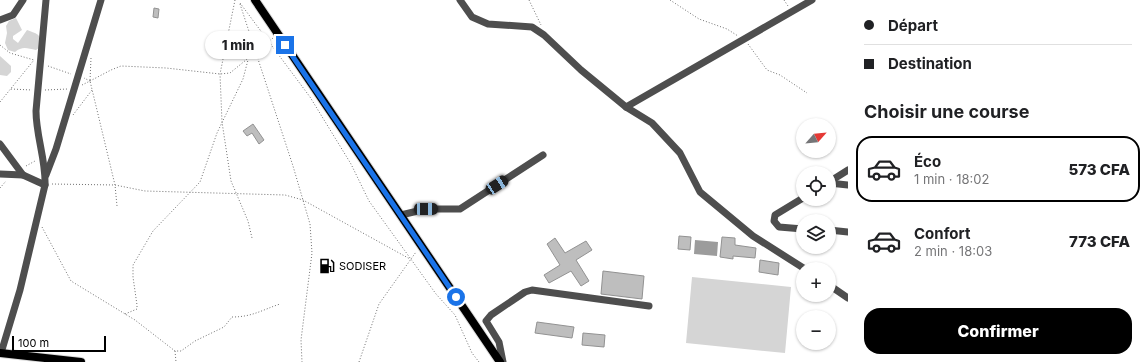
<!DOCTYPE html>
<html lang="fr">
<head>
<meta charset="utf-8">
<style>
	:root { --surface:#fff; --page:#f2f2f2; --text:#202124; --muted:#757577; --line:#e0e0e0; --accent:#000 }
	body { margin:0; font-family:Inter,sans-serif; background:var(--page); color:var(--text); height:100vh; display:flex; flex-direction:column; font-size:15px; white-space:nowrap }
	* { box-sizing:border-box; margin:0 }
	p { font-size:13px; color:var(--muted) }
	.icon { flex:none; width:22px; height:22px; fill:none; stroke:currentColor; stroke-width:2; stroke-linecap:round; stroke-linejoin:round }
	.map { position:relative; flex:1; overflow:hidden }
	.panel { display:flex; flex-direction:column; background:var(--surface); width:300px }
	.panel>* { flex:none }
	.top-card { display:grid; align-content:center; height:88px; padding:0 16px; background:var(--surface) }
	.needle { width:26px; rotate:63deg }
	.fabs { position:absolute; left:796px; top:118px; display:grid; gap:8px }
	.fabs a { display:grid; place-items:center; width:40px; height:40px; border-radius:50%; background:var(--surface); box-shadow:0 1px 3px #0004; font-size:20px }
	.scale { position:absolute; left:12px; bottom:10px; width:94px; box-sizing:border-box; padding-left:4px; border:2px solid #000; border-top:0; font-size:11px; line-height:14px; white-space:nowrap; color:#000; -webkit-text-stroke:3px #fff; paint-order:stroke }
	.end { position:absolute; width:18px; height:18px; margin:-9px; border:5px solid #1a73e8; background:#fff; box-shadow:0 0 0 2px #fff }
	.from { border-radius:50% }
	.bubble { position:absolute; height:28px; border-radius:14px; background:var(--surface); box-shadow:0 1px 3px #0004; font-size:13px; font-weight:800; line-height:28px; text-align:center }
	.car { position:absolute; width:12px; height:24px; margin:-12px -6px; border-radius:5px; box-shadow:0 0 3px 1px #0007; background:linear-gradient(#222 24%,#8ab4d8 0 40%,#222 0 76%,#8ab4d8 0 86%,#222 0) }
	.top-card b { display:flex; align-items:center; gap:14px; height:38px; font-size:15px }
	.top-card b+b { border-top:1px solid var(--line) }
	.top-card i { width:10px; height:10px; background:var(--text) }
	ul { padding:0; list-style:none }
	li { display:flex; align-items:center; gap:12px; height:66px; margin:0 8px 6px; padding:0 8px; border:2px solid transparent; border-radius:16px }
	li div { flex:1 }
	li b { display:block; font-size:15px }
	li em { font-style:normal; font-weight:800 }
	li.selected { border-color:var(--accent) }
	li>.icon { width:36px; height:36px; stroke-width:1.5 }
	h2 { padding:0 16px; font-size:18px; line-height:48px }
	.action { display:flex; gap:8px; margin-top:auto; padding:8px 16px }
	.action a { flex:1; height:46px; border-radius:16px; background:var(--accent); color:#fff; font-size:16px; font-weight:800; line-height:46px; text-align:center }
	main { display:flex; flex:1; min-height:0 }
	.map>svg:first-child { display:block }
</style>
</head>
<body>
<main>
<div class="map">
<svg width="848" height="362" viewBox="0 0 848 362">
	<rect width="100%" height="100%" fill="#fff"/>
	<!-- green -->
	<g fill="#d5d5d5">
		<path d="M16,18L22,30L13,36V39L18,43L27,30C39,35 41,33 40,47L36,50C27,48 22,46 15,52L8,50L5,43L7,33L6,26L9,21Z"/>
		<polygon points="0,56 11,66 11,72 7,76 0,75"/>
		<polygon points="692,277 791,287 785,353 686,343"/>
	</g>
	<!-- water -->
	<polygon fill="#9c9c9c" points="695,240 718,242 717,256 694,254"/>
	<!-- building -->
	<g fill="#bebebe" stroke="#929292">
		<polygon points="154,8 159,9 158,18 153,17"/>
		<polygon points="253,124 264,140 259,144 252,133 247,136 243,131"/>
		<polygon points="679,236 691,237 690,250 678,249"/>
		<polygon points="722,237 735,238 735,245 756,248 755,258 733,256 733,259 720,257"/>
		<polygon points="555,238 565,253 586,241 592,250 576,260 589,281 581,286 571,271 549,283 544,275 560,265 547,244"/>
		<polygon points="760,260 779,263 778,275 759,272"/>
		<polygon points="603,271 644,276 642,299 601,294"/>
		<polygon points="537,322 574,327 572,338 535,333"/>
		<polygon points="583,333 605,335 604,347 582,345"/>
	</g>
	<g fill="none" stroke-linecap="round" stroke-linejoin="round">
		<defs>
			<g id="major">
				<polyline points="255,0 500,362"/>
				<polyline points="0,353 81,362"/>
			</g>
		</defs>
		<!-- major casing -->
		<use href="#major" stroke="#dbdbdb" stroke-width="10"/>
		<!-- path -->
		<g stroke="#707070" stroke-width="1" stroke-dasharray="1 2" stroke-linecap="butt">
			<polyline points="235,0 220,74 222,122 231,181 248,221 252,238"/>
			<polyline points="529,0 541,25"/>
			<polyline points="670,0 699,19 727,29 738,36"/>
			<polyline points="784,0 788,6"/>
			<polyline points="240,3 310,97 351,164 369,201 436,294 455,315 472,353 479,362"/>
			<polyline points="240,4 293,166 310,224 312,253 301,340 302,362"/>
			<polyline points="748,44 767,70 780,75 807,93"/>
			<polyline points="0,45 10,53 34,60"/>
			<polyline points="91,58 90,81 115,185 117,206"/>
			<polyline points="48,66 71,74"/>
			<polyline points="90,81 111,70 121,66 166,68 220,74 230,73 273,38"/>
			<polyline points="82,85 90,81 84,78"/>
			<polyline points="11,89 32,90"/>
			<polyline points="45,90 68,89"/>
			<polyline points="0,102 34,60"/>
			<polyline points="73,115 92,90"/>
			<polyline points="26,166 35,161"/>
			<polyline points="52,184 115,185 145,191 285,195 303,200 410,259"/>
			<polyline points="0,188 6,181"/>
			<path d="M42,227L71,281L135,320L175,351H181L195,341L224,327L232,317C252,317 262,310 280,304"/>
			<polyline points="125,314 137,309 137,305 133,277 133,265 153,231 200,182 217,133 243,79 248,60"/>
			<polyline points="175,351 176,362"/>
			<polyline points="359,362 379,304 416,252"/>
		</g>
		<!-- minor -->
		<g stroke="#4e4e4e" stroke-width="7">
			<polyline points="460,0 472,17 488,24 532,27 544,35 581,70 626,107 652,123 680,153 700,192 753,236 805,269"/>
			<polyline points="0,20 13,15 23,0"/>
			<polyline points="626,107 812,0"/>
			<polyline points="0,144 23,175 45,185"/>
			<polyline points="0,174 23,175"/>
			<polyline points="46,175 56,149 101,0"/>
			<polyline points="829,182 848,170"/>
			<polyline points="829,183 848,185"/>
			<polyline points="803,198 775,215 774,221 779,227 803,229"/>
			<polyline points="401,215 426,209 460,209 543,155"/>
			<polyline points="829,230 848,232"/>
			<polyline points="829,285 848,298"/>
			<path d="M1,353L20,290L45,185C46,160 36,136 36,111L46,0"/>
			<polyline points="503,362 499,342 486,321 491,315 525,292 532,290 649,306"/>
		</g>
		<!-- major -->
		<use href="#major" stroke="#000" stroke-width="8"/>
	</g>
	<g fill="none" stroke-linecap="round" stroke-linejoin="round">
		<!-- route -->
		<polyline stroke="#1a73e8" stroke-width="5" points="285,45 456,297"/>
	</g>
	<!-- icons -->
	<defs>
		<symbol id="fuel-bare" viewBox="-9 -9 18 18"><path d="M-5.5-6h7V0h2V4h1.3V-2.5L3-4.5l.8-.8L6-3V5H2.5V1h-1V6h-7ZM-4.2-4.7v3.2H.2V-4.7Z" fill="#000" stroke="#fff" stroke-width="2.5" paint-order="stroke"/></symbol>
	</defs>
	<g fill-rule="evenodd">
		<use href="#fuel-bare" x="316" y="255" width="22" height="22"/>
	</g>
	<g text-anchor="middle" stroke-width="3" stroke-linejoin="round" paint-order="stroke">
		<!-- poi labels -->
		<g font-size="11" fill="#000" stroke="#fff" text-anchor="start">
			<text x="339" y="270">SODISER</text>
		</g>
	</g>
</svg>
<div class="fabs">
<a><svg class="needle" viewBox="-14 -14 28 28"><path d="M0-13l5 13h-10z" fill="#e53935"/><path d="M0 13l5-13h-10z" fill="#757577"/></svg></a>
<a><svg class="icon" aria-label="locate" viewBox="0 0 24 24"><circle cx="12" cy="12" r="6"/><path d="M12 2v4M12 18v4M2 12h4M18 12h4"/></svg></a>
<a><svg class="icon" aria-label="layers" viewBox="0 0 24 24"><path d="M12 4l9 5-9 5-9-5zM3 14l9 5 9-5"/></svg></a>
<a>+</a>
<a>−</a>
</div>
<div class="scale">100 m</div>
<i class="end from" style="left:456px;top:297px"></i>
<i class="end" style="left:285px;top:45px"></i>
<div class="bubble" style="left:205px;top:31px;width:66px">1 min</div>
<i class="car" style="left:497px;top:185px;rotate:57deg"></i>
<i class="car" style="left:426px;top:209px;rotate:90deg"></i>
</div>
<section class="panel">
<div class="top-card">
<b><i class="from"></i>Départ</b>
<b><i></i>Destination</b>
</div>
<h2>Choisir une course</h2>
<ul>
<li class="selected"><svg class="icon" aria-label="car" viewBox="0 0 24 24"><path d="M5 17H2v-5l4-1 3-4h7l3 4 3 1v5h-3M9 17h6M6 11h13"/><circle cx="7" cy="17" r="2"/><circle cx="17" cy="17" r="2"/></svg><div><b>Éco</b><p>1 min · 18:02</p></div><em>573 CFA</em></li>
<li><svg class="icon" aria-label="car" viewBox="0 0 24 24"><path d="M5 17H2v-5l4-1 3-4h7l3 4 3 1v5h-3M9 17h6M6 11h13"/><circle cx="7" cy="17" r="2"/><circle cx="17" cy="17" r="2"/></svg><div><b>Confort</b><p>2 min · 18:03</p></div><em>773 CFA</em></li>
</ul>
<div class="action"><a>Confirmer</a></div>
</section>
</main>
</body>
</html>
